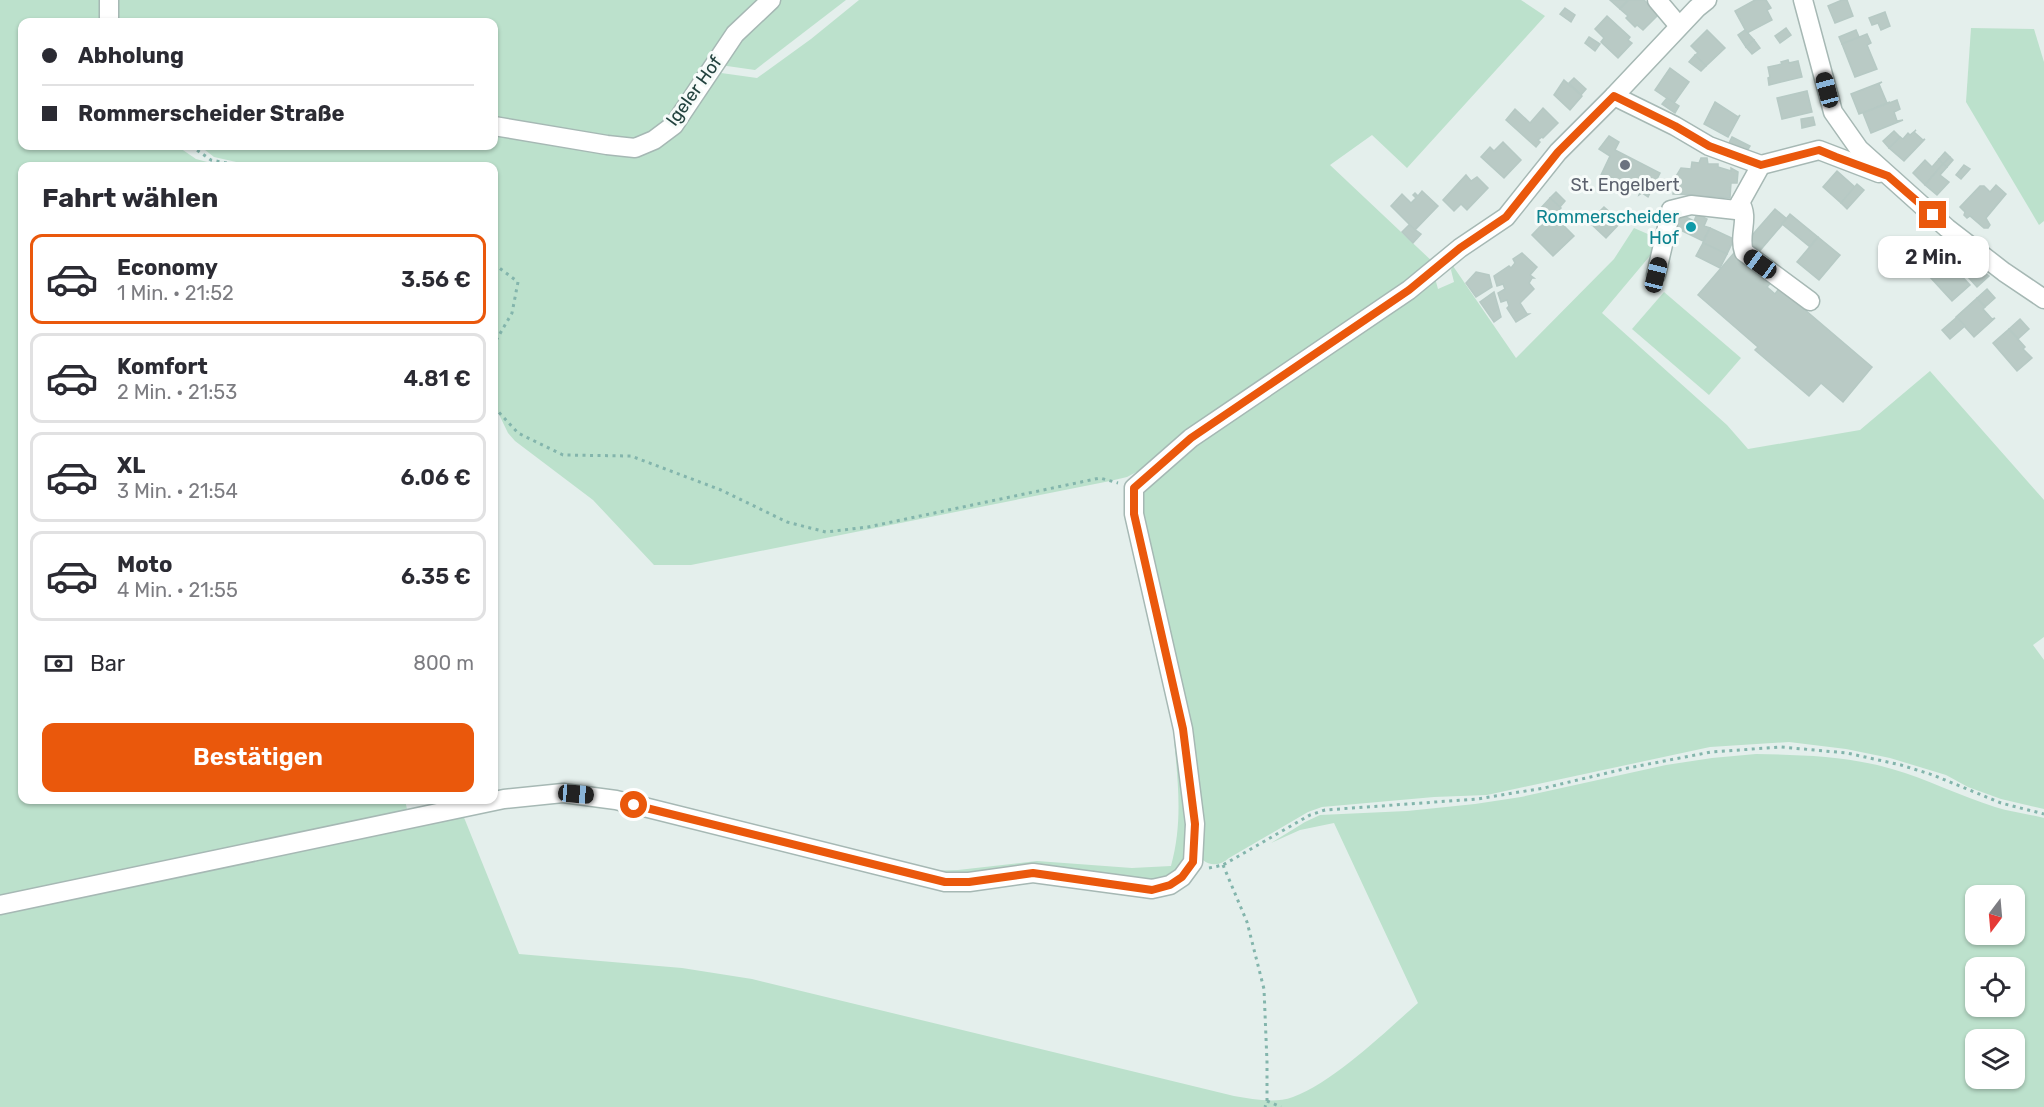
<!DOCTYPE html>
<html lang="de">
<head>
<meta charset="utf-8">
<style>
	:root { --surface:#fff; --page:#f2f2f3; --text:#2b2b33; --muted:#7c7c81; --line:#e1e1e2; --accent:#ea580c }
	body { margin:0; font-family:Rubik,sans-serif; background:var(--page); color:var(--text); height:100vh; display:flex; flex-direction:column; font-size:22px; white-space:nowrap }
	* { box-sizing:border-box; margin:0 }
	p { font-size:20px; color:var(--muted) }
	.icon { flex:none; width:33px; height:33px; fill:none; stroke:currentColor; stroke-width:2; stroke-linecap:round; stroke-linejoin:round }
	.map { position:relative; flex:1; overflow:hidden }
	.panel { position:absolute; left:18px; top:162px; width:480px; height:642px; display:flex; flex-direction:column; background:var(--surface); border-radius:12px; box-shadow:0 2px 4px #0004 }
	.panel>* { flex:none }
	.banner { position:absolute; left:18px; top:18px; width:480px; height:132px; border-radius:12px; box-shadow:0 2px 4px #0004; display:grid; align-content:center; height:132px; padding:0 24px; background:var(--surface) }
	.needle { width:39px; rotate:196deg }
	.buttons { position:absolute; left:1965px; top:885px; display:grid; gap:12px }
	.buttons a { display:grid; place-items:center; width:60px; height:60px; border-radius:12px; background:var(--surface); box-shadow:0 2px 4px #0004; font-size:30px }
	.end { position:absolute; width:27px; height:27px; margin:-14px; border:8px solid #ea580c; background:#fff; box-shadow:0 0 0 3px #fff }
	.from { border-radius:50% }
	.bubble { position:absolute; height:42px; border-radius:12px; background:var(--surface); box-shadow:0 2px 4px #0004; font-size:20px; font-weight:600; line-height:42px; text-align:center }
	.car { position:absolute; width:18px; height:36px; margin:-18px -9px; border-radius:8px; box-shadow:0 0 4px 2px #0007; background:linear-gradient(#222 24%,#8ab4d8 0 40%,#222 0 76%,#8ab4d8 0 86%,#222 0) }
	.banner b { display:flex; align-items:center; gap:21px; height:57px; font-size:22px }
	.banner b+b { border-top:2px solid var(--line) }
	.banner i { width:15px; height:15px; background:var(--text) }
	ul { padding:0; list-style:none }
	li { display:flex; align-items:center; gap:18px; height:90px; margin:0 12px 9px; padding:0 12px; border:3px solid var(--line); border-radius:12px }
	li div { flex:1 }
	li b { display:block; font-size:22px }
	li em { font-style:normal; font-weight:600 }
	li.selected { border-color:var(--accent) }
	li>.icon { width:54px; height:54px; stroke-width:1.5 }
	h2 { padding:0 24px; font-size:27px; line-height:72px }
	.pay { display:flex; align-items:center; gap:15px; height:66px; padding:0 24px; font-size:22px }
	.pay p { margin-inline-start:auto }
	.cta { display:flex; gap:12px; margin-top:auto; padding:12px 24px }
	.cta a { flex:1; height:69px; border-radius:12px; background:var(--accent); color:#fff; font-size:24px; font-weight:600; line-height:69px; text-align:center }
	.map>svg:first-child { display:block }
</style>
</head>
<body>
<div class="map">
<svg width="2044" height="1107" viewBox="0 0 2044 1107">
	<rect width="100%" height="100%" fill="#e4efec"/>
	<!-- green -->
	<g fill="#bce1cc" fill-rule="evenodd">
		<path d="M0,0H104V22H22V146H177L196,159L222,166H22V800H405L408,814L128,873C103,870 108,874 88,881C61,890 28,894 0,900Z"/>
		<polygon points="113,0 758,0 739,17 663,127 633,142 494,121 494,22 113,22"/>
		<polygon points="780,0 846,0 755,70 720,65 733,41"/>
		<polygon points="859,0 1521,0 1545,16 1407,168 1372,135 1330,165 1435,264 1163,458 1127,477 1110,481 691,565 654,565 593,500 515,441 508,433 494,404 494,342 496,337 494,332 494,166 254,166 214,157 200,146 494,146 494,129 641,151 714,72 757,78 811,39"/>
		<polygon points="1971,28 2034,29 2044,62 2044,221 2039,225 1966,102"/>
		<path d="M1634,228L1657,238L1654,251L1602,313L1727,425L1748,449L1860,430L1930,371L2044,500V637L2033,645L2044,660V809L2001,799L1968,787L1946,775L1890,758L1846,749L1789,742L1710,747L1487,795L1434,797L1322,807L1308,812L1229,858C1221,865 1211,867 1203,860L1202,825L1140,507L1145,490L1198,442L1435,278L1438,289L1454,282L1451,270L1453,266L1516,358L1614,259Z"/>
		<polygon points="1664,292 1741,358 1709,395 1632,329"/>
		<path d="M1174,739C1188,766 1195,830 1185,859C1181,871 1171,876 1161,881L973,876L920,871L958,870L1037,861L1132,868L1171,866C1183,822 1178,783 1174,739Z"/>
		<path d="M1756,754C1801,755 1848,756 1892,769C1927,779 1960,796 1995,807C2011,812 2028,814 2044,818V1107H0V910L463,815L519,954L682,968L752,979L1234,1096C1253,1099 1274,1104 1293,1097C1334,1082 1385,1032 1418,1003L1334,823L1300,830L1271,843L1305,822L1320,815L1407,811L1475,804L1521,797L1666,765L1712,758ZM1976,896H2014V934H1976ZM1976,968H2014V1006H1976ZM1976,1040H2014V1078H1976Z"/>
	</g>
	<!-- building -->
	<g fill="#b9cac5" stroke="#b6c9c4" stroke-width="1.5">
		<polygon points="1610,0 1628,0 1620,9"/>
		<polygon points="1628,0 1644,0 1659,14 1643,30 1637,25 1635,27 1626,18 1628,16 1620,9"/>
		<polygon points="1755,0 1766,0 1771,8 1767,10 1772,20 1747,33 1735,11"/>
		<polygon points="1842,0 1847,0 1853,16 1835,23 1828,6"/>
		<polygon points="1565,8 1575,15 1571,22 1560,14"/>
		<polygon points="1885,12 1890,26 1881,30 1878,23 1872,25 1869,18"/>
		<polygon points="1607,16 1630,37 1628,40 1632,43 1618,58 1601,42 1604,38 1595,29"/>
		<polygon points="1786,28 1791,35 1780,43 1775,36"/>
		<polygon points="1707,30 1725,48 1706,66 1695,55 1698,53 1691,46"/>
		<polygon points="1745,30 1754,40 1746,47 1738,35"/>
		<polygon points="1856,30 1859,37 1842,44 1839,37"/>
		<polygon points="1867,34 1871,43 1867,45 1877,69 1855,77 1842,44"/>
		<polygon points="1589,37 1600,44 1595,51 1585,43"/>
		<polygon points="1754,40 1760,48 1752,54 1746,47"/>
		<polygon points="1695,55 1706,66 1701,71 1689,62"/>
		<polygon points="1788,60 1789,63 1798,61 1802,77 1769,85 1768,78 1770,77 1768,67 1782,64 1781,62"/>
		<polygon points="1670,68 1689,82 1674,103 1655,90"/>
		<polygon points="1574,78 1586,89 1581,95 1569,83"/>
		<polygon points="1564,80 1582,96 1570,110 1554,95"/>
		<polygon points="1882,82 1879,84 1887,103 1890,102 1859,114 1851,94"/>
		<polygon points="1807,91 1812,112 1782,119 1777,98"/>
		<polygon points="1667,98 1679,106 1675,113 1662,104"/>
		<polygon points="1897,100 1900,109 1894,112 1897,121 1903,120 1871,133 1863,113"/>
		<polygon points="1715,102 1738,117 1740,115 1728,137 1704,124"/>
		<polygon points="1543,108 1558,123 1543,138 1542,137 1538,140 1540,142 1536,147 1506,120 1515,109 1530,123"/>
		<polygon points="1813,117 1815,125 1802,128 1801,119"/>
		<polygon points="1916,130 1914,132 1923,140 1925,139 1904,161 1889,148 1900,137 1903,139 1908,133 1910,135"/>
		<polygon points="1894,131 1900,137 1889,148 1883,141"/>
		<polygon points="1609,136 1619,142 1615,150 1660,173 1648,197 1642,193 1639,195 1640,192 1629,186 1626,189 1628,186 1616,180 1613,183 1615,179 1603,174 1600,177 1610,156 1599,149"/>
		<polygon points="1732,137 1750,146 1745,154 1728,145"/>
		<polygon points="1503,142 1521,160 1504,178 1481,157 1490,147 1494,151"/>
		<polygon points="1945,152 1950,157 1943,164 1939,159"/>
		<polygon points="1950,157 1953,160 1947,167 1943,164"/>
		<polygon points="1701,158 1707,158 1708,164 1718,164 1718,167 1731,171 1731,168 1738,172 1737,183 1731,183 1730,198 1706,196 1704,198 1699,198 1697,195 1673,194 1675,178 1681,168 1691,169 1692,162 1699,163"/>
		<polygon points="1939,159 1943,164 1925,185 1913,173 1925,160 1932,167"/>
		<polygon points="1943,164 1947,167 1940,175 1949,182 1937,195 1925,185"/>
		<polygon points="1964,165 1970,169 1961,179 1956,175"/>
		<polygon points="1837,171 1856,188 1841,203 1823,187"/>
		<polygon points="1466,175 1471,181 1477,177 1488,188 1467,210 1461,204 1454,211 1443,200"/>
		<polygon points="1857,184 1864,190 1847,209 1841,203"/>
		<polygon points="1996,185 2006,194 1986,218 1990,225 1988,228 1984,228 1970,216 1967,218 1964,215 1965,212 1960,207 1980,186 1984,186 1990,192"/>
		<polygon points="1422,191 1438,206 1415,230 1391,206 1402,194 1411,203 1416,198 1413,195 1415,193 1418,196"/>
		<polygon points="1556,192 1565,201 1560,207 1550,198"/>
		<polygon points="1550,198 1561,208 1550,218 1540,209"/>
		<polygon points="1604,207 1621,222 1606,238 1589,222"/>
		<polygon points="1775,209 1787,219 1757,254 1747,241"/>
		<polygon points="1552,214 1574,236 1553,256 1532,235"/>
		<polygon points="1697,214 1707,219 1704,226 1710,228 1703,241 1676,228 1682,215 1694,221"/>
		<polygon points="1790,214 1818,237 1810,247 1782,224"/>
		<polygon points="1409,225 1421,234 1413,243 1402,232"/>
		<polygon points="1710,228 1734,239 1727,254 1703,243"/>
		<polygon points="1818,237 1840,255 1819,280 1797,262"/>
		<polygon points="1910,237 1930,258 1913,274 1915,271 1903,259 1901,261 1893,253"/>
		<polygon points="1703,243 1727,254 1720,268 1696,256"/>
		<polygon points="1522,253 1537,267 1530,275 1534,278 1532,278 1529,283 1534,289 1520,303 1527,314 1529,314 1516,322 1507,308 1509,306 1507,300 1501,302 1498,293 1505,289 1503,284 1497,286 1494,276 1509,266 1511,268 1515,263 1513,259"/>
		<polygon points="1734,253 1753,269 1773,280 1767,287 1775,294 1781,286 1784,292 1872,367 1843,402 1821,383 1809,396 1755,350 1758,347 1698,295"/>
		<polygon points="1946,253 1958,265 1947,275 1935,263"/>
		<polygon points="1931,256 1936,262 1922,275 1917,269"/>
		<polygon points="1977,267 1989,276 1977,287 1968,277"/>
		<polygon points="1940,268 1947,275 1954,268 1970,285 1952,301 1930,277"/>
		<polygon points="1476,272 1489,275 1492,287 1476,297 1466,283"/>
		<polygon points="1987,289 1995,298 1985,307 1977,298"/>
		<polygon points="1494,292 1501,317 1494,322 1480,302"/>
		<polygon points="1977,298 1985,307 1983,309 1992,319 1995,318 1974,337 1956,317"/>
		<polygon points="1957,317 1965,326 1950,339 1942,330"/>
		<polygon points="2020,319 2029,329 2018,339 2009,329"/>
		<polygon points="2009,329 2025,347 2023,349 2032,358 2017,371 1993,343"/>
	</g>
	<g fill="none" stroke-linecap="round" stroke-linejoin="round">
		<defs>
			<g id="minor">
				<polyline points="1657,0 1679,26"/>
				<polyline points="1803,0 1833,112 1859,149 1947,228 2004,272 2044,299"/>
				<polyline points="109,22 109,0"/>
				<polyline points="1614,96 1675,126 1709,146 1761,165 1819,150 1879,173"/>
				<polyline points="494,126 607,145 635,148 654,140 674,125 735,34 771,0"/>
				<path d="M1740,203C1750,217 1738,236 1744,252L1810,301"/>
				<polyline points="1656,275 1671,210 1691,205 1736,210 1761,165"/>
				<polyline points="0,905 504,799 563,793 616,800 945,882 969,882 1033,873 1152,889 1170,885 1182,877 1193,862 1195,824 1183,729 1134,514 1134,488 1191,438 1409,290 1460,248 1506,217 1558,152 1614,96 1697,8 1707,0"/>
			</g>
		</defs>
		<!-- minor casing -->
		<use href="#minor" stroke="#a6b8b4" stroke-width="21"/>
		<!-- path -->
		<g stroke="#83b5ac" stroke-width="3" stroke-dasharray="3 4.5" stroke-linecap="butt">
			<polyline points="191,146 211,160 242,166"/>
			<polyline points="494,264 518,282 512,313 494,344"/>
			<polyline points="494,407 518,433 563,455 631,456 721,490 787,522 826,532 868,527 1100,478 1118,483"/>
			<polyline points="1223,865 1247,922 1264,989 1267,1062 1267,1101 1265,1107"/>
			<polyline points="1209,868 1223,865 1310,815 1325,810 1477,799 1544,788 1628,768 1711,752 1781,747 1847,753 1901,765 1933,775 2001,803 2044,814"/>
			<polyline points="1267,1101 1281,1107"/>
		</g>
		<!-- minor -->
		<use href="#minor" stroke="#fff" stroke-width="18"/>
	</g>
	<g fill="none" stroke-linecap="round" stroke-linejoin="round">
		<!-- route -->
		<polyline stroke="#ea580c" stroke-width="8" points="634,805 945,882 969,882 1033,873 1152,890 1170,885 1182,877 1193,862 1195,824 1183,729 1134,514 1134,488 1191,438 1409,290 1460,248 1506,217 1558,152 1614,96 1675,126 1709,146 1761,165 1819,150 1836,157 1888,176 1933,215"/>
	</g>
	<!-- markers -->
	<circle fill="#6b7280" stroke="#f6fbf9" stroke-width="2" cx="1625" cy="165" r="6"/>
	<circle fill="#0f9aa8" stroke="#f6fbf9" stroke-width="2" cx="1691" cy="227" r="6"/>
	<g text-anchor="middle" stroke-width="6" stroke-linejoin="round" paint-order="stroke">
		<!-- street labels -->
		<g font-size="18" fill="#22423e" stroke="#f6fbf9">
			<text transform="translate(694 91) rotate(-54)" y="6">Igeler Hof</text>
		</g>
		<!-- worship labels -->
		<g font-size="18" fill="#5b616d" stroke="#f6fbf9">
			<text x="1625" y="191">St. Engelbert</text>
		</g>
		<!-- culture labels -->
		<g font-size="18" fill="#0d838f" stroke="#f6fbf9" text-anchor="end">
			<text x="1679" y="223">Rommerscheider<tspan x="1679" dy="21">Hof</tspan></text>
		</g>
	</g>
</svg>
<div class="buttons">
<a><svg class="needle" viewBox="-14 -14 28 28"><path d="M0-13l5 13h-10z" fill="#e53935"/><path d="M0 13l5-13h-10z" fill="#7c7c81"/></svg></a>
<a><svg class="icon" aria-label="locate" viewBox="0 0 24 24"><circle cx="12" cy="12" r="6"/><path d="M12 2v4M12 18v4M2 12h4M18 12h4"/></svg></a>
<a><svg class="icon" aria-label="layers" viewBox="0 0 24 24"><path d="M12 4l9 5-9 5-9-5zM3 14l9 5 9-5"/></svg></a>
</div>
<i class="end from" style="left:634px;top:805px"></i>
<i class="end" style="left:1933px;top:215px"></i>
<div class="bubble" style="left:1878px;top:236px;width:111px">2 Min.</div>
<i class="car" style="left:1827px;top:90px;rotate:345deg"></i>
<i class="car" style="left:1760px;top:264px;rotate:306deg"></i>
<i class="car" style="left:1656px;top:275px;rotate:14deg"></i>
<i class="car" style="left:576px;top:794px;rotate:95deg"></i>
<div class="banner">
<b><i class="from"></i>Abholung</b>
<b><i></i>Rommerscheider Straße</b>
</div>
<section class="panel">
<h2>Fahrt wählen</h2>
<ul>
<li class="selected"><svg class="icon" aria-label="car" viewBox="0 0 24 24"><path d="M5 17H2v-5l4-1 3-4h7l3 4 3 1v5h-3M9 17h6M6 11h13"/><circle cx="7" cy="17" r="2"/><circle cx="17" cy="17" r="2"/></svg><div><b>Economy</b><p>1 Min. · 21:52</p></div><em>3.56 €</em></li>
<li><svg class="icon" aria-label="car" viewBox="0 0 24 24"><path d="M5 17H2v-5l4-1 3-4h7l3 4 3 1v5h-3M9 17h6M6 11h13"/><circle cx="7" cy="17" r="2"/><circle cx="17" cy="17" r="2"/></svg><div><b>Komfort</b><p>2 Min. · 21:53</p></div><em>4.81 €</em></li>
<li><svg class="icon" aria-label="car" viewBox="0 0 24 24"><path d="M5 17H2v-5l4-1 3-4h7l3 4 3 1v5h-3M9 17h6M6 11h13"/><circle cx="7" cy="17" r="2"/><circle cx="17" cy="17" r="2"/></svg><div><b>XL</b><p>3 Min. · 21:54</p></div><em>6.06 €</em></li>
<li><svg class="icon" aria-label="car" viewBox="0 0 24 24"><path d="M5 17H2v-5l4-1 3-4h7l3 4 3 1v5h-3M9 17h6M6 11h13"/><circle cx="7" cy="17" r="2"/><circle cx="17" cy="17" r="2"/></svg><div><b>Moto</b><p>4 Min. · 21:55</p></div><em>6.35 €</em></li>
</ul>
<div class="pay"><svg class="icon" aria-label="cash" viewBox="0 0 24 24"><path d="M3 7h18v10H3z"/><circle cx="12" cy="12" r="2"/></svg>Bar<p>800 m</p></div>
<div class="cta"><a>Bestätigen</a></div>
</section>
</div>
</body>
</html>
